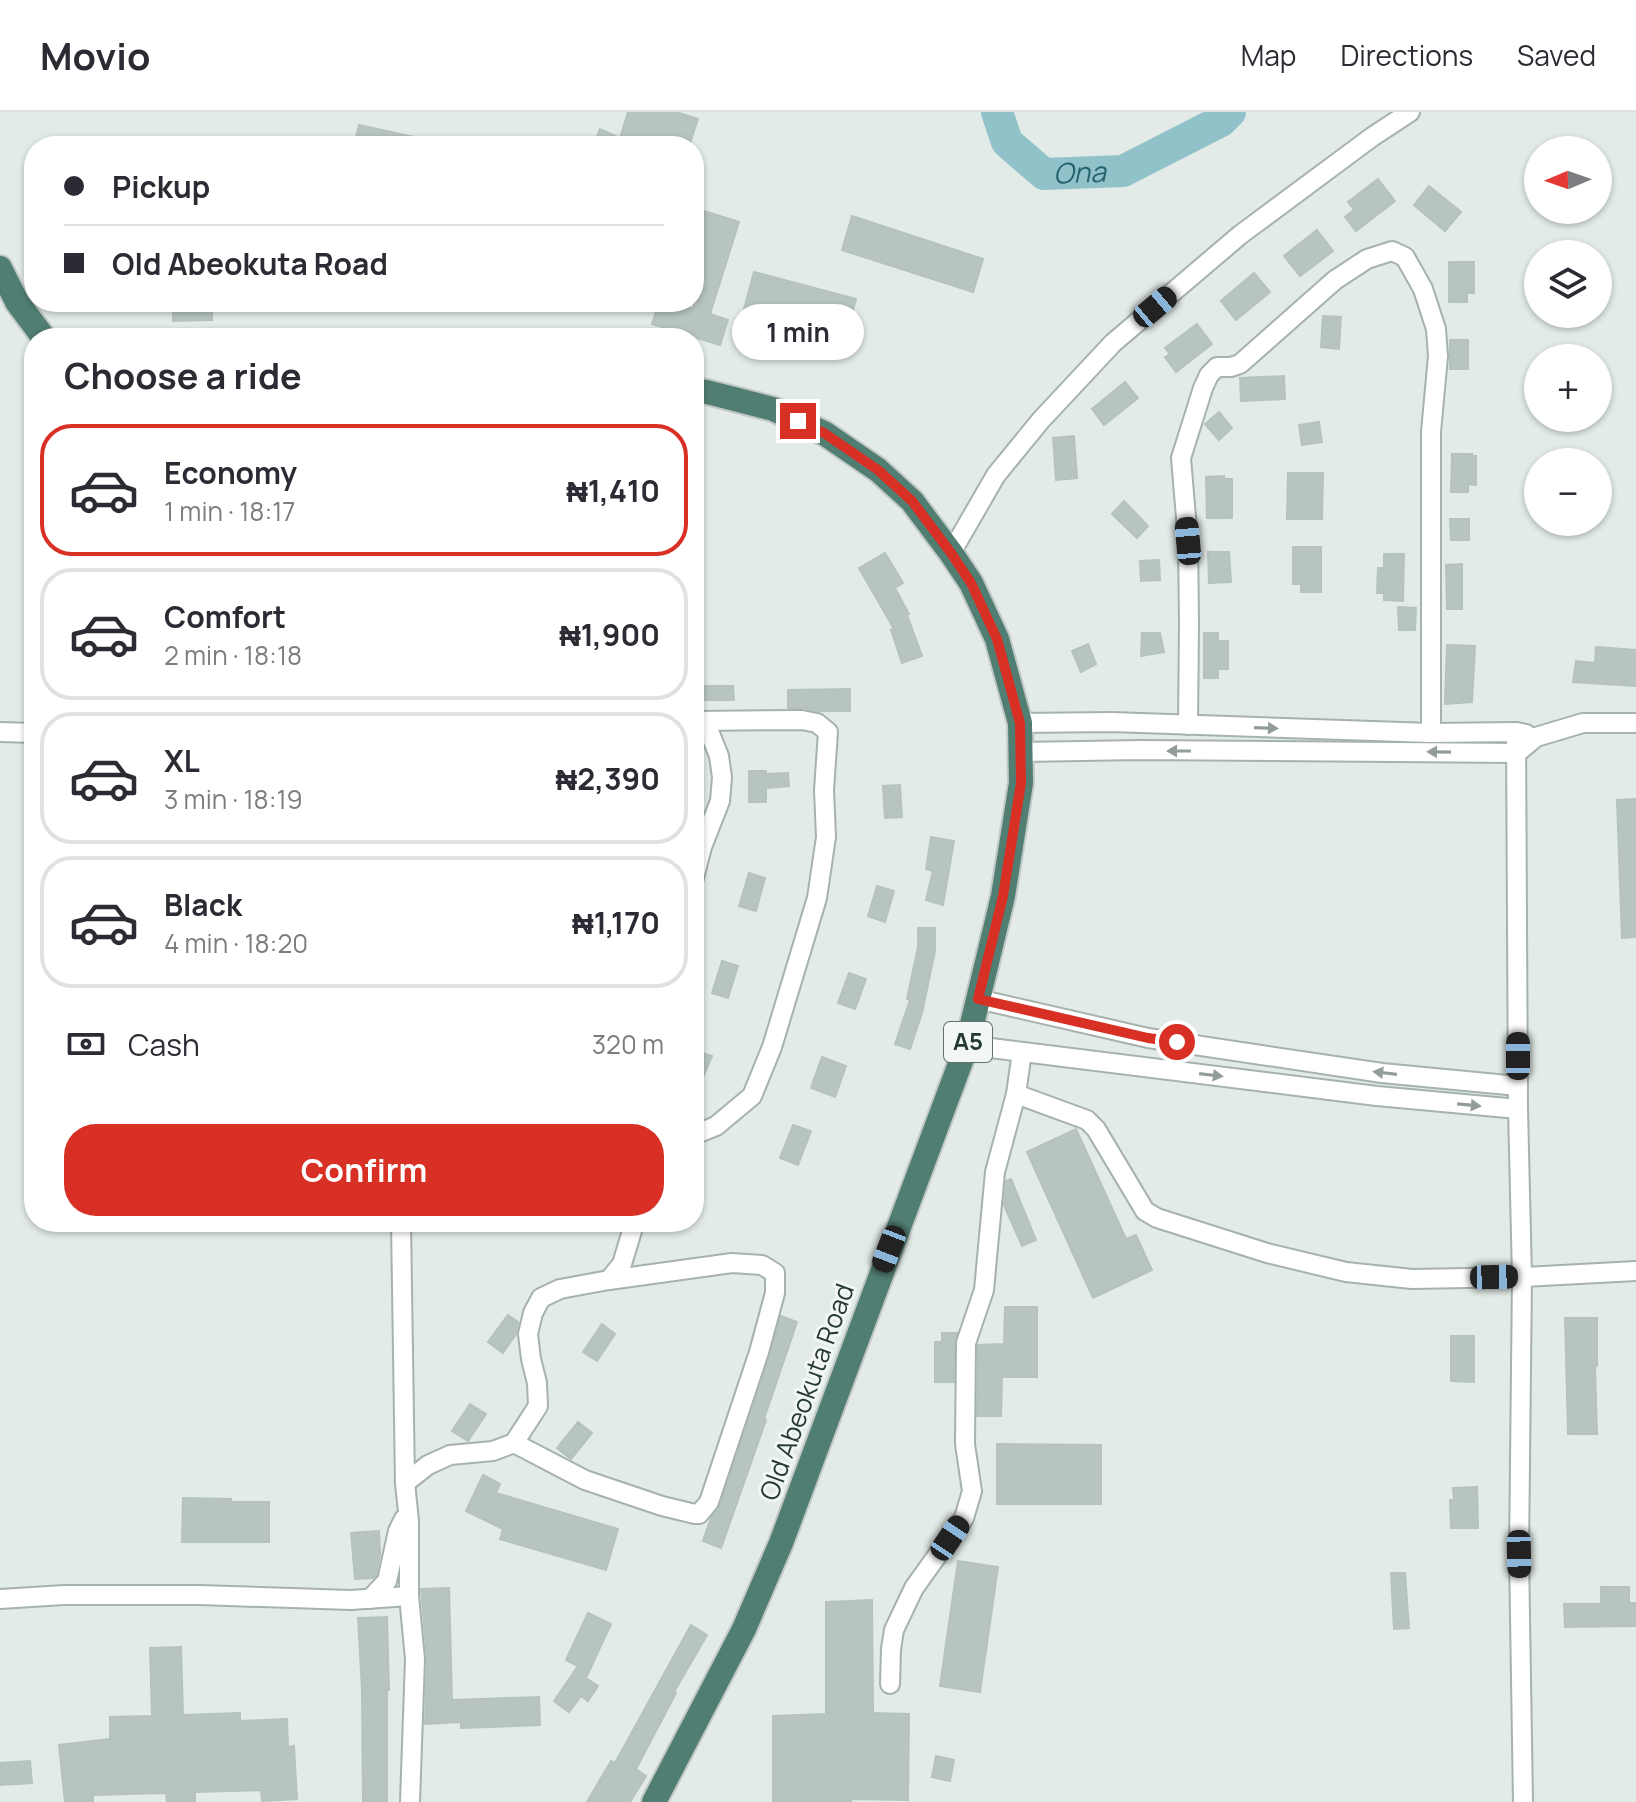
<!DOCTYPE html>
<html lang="en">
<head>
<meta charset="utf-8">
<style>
	:root { --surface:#fff; --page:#f2f2f3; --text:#2b2b33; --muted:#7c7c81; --line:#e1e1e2; --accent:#d93025 }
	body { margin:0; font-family:Manrope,sans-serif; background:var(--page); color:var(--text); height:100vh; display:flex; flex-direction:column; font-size:30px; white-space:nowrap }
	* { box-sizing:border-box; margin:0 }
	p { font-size:26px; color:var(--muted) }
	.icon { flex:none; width:44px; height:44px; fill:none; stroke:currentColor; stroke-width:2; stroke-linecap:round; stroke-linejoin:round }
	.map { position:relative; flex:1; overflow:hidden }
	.details { position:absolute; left:24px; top:216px; width:680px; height:904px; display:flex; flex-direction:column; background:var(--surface); border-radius:32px; box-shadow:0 2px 6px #0004 }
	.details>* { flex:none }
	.hud { position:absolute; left:24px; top:24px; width:680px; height:176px; border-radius:32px; box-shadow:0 2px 6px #0004; display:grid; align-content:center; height:176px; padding:0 40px; background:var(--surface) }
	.needle { width:52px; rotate:268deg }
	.fabs { position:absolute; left:1524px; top:24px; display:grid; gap:16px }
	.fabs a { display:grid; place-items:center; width:88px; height:88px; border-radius:50%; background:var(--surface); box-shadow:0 2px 6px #0004; font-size:40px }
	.end { position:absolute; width:36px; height:36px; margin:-18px; border:10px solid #d93025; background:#fff; box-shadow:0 0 0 4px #fff }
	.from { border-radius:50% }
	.bubble { position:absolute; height:56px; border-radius:28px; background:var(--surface); box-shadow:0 2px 6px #0004; font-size:26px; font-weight:700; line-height:56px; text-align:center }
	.car { position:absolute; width:24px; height:48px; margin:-24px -12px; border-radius:10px; box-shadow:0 0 6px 2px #0007; background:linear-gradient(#222 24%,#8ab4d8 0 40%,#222 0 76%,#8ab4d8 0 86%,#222 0) }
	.hud b { display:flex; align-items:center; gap:28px; height:76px; font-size:30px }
	.hud b+b { border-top:2px solid var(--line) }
	.hud i { width:20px; height:20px; background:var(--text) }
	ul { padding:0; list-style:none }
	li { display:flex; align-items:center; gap:24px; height:132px; margin:0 16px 12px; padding:0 24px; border:4px solid var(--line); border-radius:32px }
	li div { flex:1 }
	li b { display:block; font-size:30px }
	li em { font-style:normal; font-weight:700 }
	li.current { border-color:var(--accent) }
	li>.icon { width:72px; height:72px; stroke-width:1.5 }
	h2 { padding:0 40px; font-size:36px; line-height:96px }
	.pay { display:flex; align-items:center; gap:20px; height:88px; padding:0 40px; font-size:30px }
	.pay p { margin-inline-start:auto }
	.cta { display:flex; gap:16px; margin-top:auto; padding:16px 40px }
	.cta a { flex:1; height:92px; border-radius:32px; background:var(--accent); color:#fff; font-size:32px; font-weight:700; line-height:92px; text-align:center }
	header { display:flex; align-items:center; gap:48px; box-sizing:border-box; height:112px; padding:0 40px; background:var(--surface); border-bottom:2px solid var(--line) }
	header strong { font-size:38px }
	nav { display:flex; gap:44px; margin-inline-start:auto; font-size:28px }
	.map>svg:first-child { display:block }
</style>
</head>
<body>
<header>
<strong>Movio</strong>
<nav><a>Map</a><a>Directions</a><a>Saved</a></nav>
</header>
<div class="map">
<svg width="1636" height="1690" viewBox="0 0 1636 1690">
	<rect width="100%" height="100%" fill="#e2ebe7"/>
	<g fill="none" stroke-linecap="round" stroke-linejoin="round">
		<!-- river -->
		<path stroke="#91c2c9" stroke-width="32" id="s1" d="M997,0L1007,30L1044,62L1123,59L1221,9L1230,0"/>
	</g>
	<!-- building -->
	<g fill="#b8c5bf" stroke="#b6c3bd" stroke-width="2">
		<polygon points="628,0 676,0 698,7 689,34 593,34 600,17 620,26"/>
		<polygon points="359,13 428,28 428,34 354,34"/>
		<polygon points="1378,67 1395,89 1356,119 1345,105 1354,98 1348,90"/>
		<polygon points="1429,74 1461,100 1445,119 1414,93"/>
		<polygon points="694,96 739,110 710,202 728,208 720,233 652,212 659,190 672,190 694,197"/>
		<polygon points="852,104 983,147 973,180 842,138"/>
		<polygon points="1317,118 1333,139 1300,164 1284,144"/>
		<polygon points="1449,150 1474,150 1474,181 1467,181 1467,190 1449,190"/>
		<polygon points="754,160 856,187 846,224 744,197"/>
		<polygon points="1254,161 1270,180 1236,208 1221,189"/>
		<polygon points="173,190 212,190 212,208 173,209"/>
		<polygon points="1323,204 1341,205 1339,237 1321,235"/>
		<polygon points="1197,212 1212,232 1176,260 1165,245 1170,242 1165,236"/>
		<rect x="1450" y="228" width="18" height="29"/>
		<polygon points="1284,264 1285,287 1241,289 1240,266"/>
		<polygon points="1125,270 1138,286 1104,313 1092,297"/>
		<polygon points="1219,300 1232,316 1219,328 1205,312"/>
		<polygon points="1319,310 1322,330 1302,333 1299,313"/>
		<polygon points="1074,324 1077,366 1056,368 1053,326"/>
		<polygon points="1452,342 1472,342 1472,344 1476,344 1476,373 1468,372 1468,380 1451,380"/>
		<polygon points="1288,361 1323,361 1322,407 1287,407"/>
		<polygon points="1224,364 1224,367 1232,367 1232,406 1207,406 1206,365"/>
		<polygon points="1124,389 1148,414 1137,426 1112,402"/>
		<polygon points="1450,407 1469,407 1469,428 1451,428"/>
		<polygon points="1293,435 1321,435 1321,480 1301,480 1301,472 1293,472"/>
		<polygon points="1208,440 1229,440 1231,470 1209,471"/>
		<polygon points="885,441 903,471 895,476 909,502 907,503 922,544 902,551 891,518 894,517 859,456"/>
		<polygon points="1384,442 1404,442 1403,489 1384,488 1384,481 1377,481 1378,456 1384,456"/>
		<polygon points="1159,448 1160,468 1141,469 1140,449"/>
		<polygon points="1462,452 1462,497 1447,497 1446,453"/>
		<polygon points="1398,495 1416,496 1415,518 1399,518"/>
		<polygon points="1142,521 1160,521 1164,540 1141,544"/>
		<polygon points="1204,521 1218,521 1218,529 1228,529 1228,557 1218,557 1218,566 1204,566"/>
		<polygon points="1088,532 1096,552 1081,560 1072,539"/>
		<polygon points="1447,533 1475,534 1472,590 1445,592"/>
		<polygon points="1596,535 1636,538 1636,574 1573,570 1576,549 1595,551"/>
		<polygon points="694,574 733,574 734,588 694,588"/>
		<polygon points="850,577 850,599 818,599 804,596 788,596 788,578"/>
		<polygon points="749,659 766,659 766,662 788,661 789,674 766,676 766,690 749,690"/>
		<polygon points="900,673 902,705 885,706 883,674"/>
		<polygon points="1636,687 1636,825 1622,826 1617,688"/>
		<polygon points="931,725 954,729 943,793 926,788 933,759 926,757"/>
		<polygon points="749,761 765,766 756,799 739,794"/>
		<polygon points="877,774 894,779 885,810 868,804"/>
		<polygon points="918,816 935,816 935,839 922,901 910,937 895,932 910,888 907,887 918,835"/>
		<polygon points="722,849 738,854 728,886 712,881"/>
		<polygon points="849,861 866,867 855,897 838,891"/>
		<polygon points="697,939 712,944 694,986 694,947"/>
		<polygon points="822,945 846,954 835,985 811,976"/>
		<polygon points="793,1013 811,1019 798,1053 780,1046"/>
		<polygon points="1076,1017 1126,1127 1136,1123 1152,1158 1093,1186 1027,1040"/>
		<polygon points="1011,1067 1036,1128 1022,1134 1004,1093 1006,1069"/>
		<polygon points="1005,1195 1037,1195 1037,1265 1002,1265 1001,1304 977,1304 978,1233 1004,1232"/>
		<polygon points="508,1203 518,1210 516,1222 503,1241 488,1230"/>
		<polygon points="781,1204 797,1210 764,1307 766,1308 721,1436 703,1429 711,1406 720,1394 770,1244"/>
		<polygon points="1565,1206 1597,1206 1597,1254 1595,1255 1597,1322 1568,1322"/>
		<polygon points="602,1212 615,1222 597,1249 583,1240"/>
		<polygon points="942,1221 957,1221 954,1231 954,1270 935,1270 935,1230 942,1230"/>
		<polygon points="1451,1224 1474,1224 1474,1270 1451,1269"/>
		<polygon points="470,1292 486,1302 468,1329 452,1319"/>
		<polygon points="578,1310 592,1321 571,1347 557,1336"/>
		<polygon points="997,1332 1101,1333 1101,1392 997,1392"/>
		<polygon points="483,1363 500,1372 496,1381 618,1417 606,1458 500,1427 503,1417 466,1399"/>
		<polygon points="1477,1375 1478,1416 1451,1416 1450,1388 1454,1388 1453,1376"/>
		<polygon points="183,1386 231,1387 231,1390 269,1390 269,1430 182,1430"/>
		<polygon points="379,1419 380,1443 376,1463 373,1466 355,1467 351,1421"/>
		<polygon points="958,1449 998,1455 980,1580 940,1574"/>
		<polygon points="1391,1461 1405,1461 1409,1516 1394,1517"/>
		<polygon points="1601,1475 1629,1475 1629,1491 1636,1491 1636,1514 1565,1515 1564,1492 1601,1492"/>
		<polygon points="449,1476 452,1588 539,1585 540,1613 461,1616 461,1610 425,1612 427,1547 421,1477"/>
		<polygon points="872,1488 873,1601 909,1602 908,1688 851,1687 851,1689 773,1690 773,1604 826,1602 826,1490"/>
		<polygon points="588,1501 611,1512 586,1566 598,1574 588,1589 581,1584 569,1600 554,1589 578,1554 566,1548"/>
		<polygon points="387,1505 389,1578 387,1578 387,1690 363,1690 362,1578 358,1506"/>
		<polygon points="691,1513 707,1523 674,1580 676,1581 636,1657 646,1664 630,1690 587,1690 611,1649 615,1651"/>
		<polygon points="181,1535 183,1603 240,1601 240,1609 287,1607 288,1635 294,1634 297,1687 262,1689 261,1678 195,1680 195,1690 167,1690 166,1681 93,1683 93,1690 65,1690 59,1633 110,1627 110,1605 152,1604 150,1536"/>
		<polygon points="936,1644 954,1648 950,1669 932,1665"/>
		<polygon points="30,1649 32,1671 0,1673 0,1651"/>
	</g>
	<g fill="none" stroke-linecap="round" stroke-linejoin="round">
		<defs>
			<g id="minor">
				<polyline points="951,441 996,363 1041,308 1113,231 1240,123 1372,25 1410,0"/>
				<polyline points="694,609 802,608 817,611 828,620 824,678 826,725 817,786 772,935 752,984 716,1014 694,1023"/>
				<polyline points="1020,611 1112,610 1431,621 1516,620 1526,622"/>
				<polyline points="1188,613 1189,513 1188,429 1181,346 1203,276 1209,263 1217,255 1231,255 1240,252 1335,168 1367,147 1392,139 1405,145 1423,177 1436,217 1438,244 1431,320 1431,621"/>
				<polyline points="0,620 34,621"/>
				<polyline points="1516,620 1518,997 1522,1165 1519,1442 1523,1690"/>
				<polyline points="1021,640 1140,638 1517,641 1536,625 1583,611 1636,611"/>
				<polyline points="694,766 702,735 720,689 722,665 719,644 705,609"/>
				<polyline points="978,887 1148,926 1382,961 1518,974"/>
				<polyline points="967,933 1377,984 1518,997"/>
				<polyline points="1016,982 1087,1008 1096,1017 1145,1099 1157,1106 1267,1141 1346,1160 1412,1167 1522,1165 1636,1159"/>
				<polyline points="401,1110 405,1371 409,1409 409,1484 415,1547 410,1690"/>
				<polyline points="514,1331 585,1368 662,1394 695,1402 699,1402 709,1390 759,1240 775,1181 775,1161 762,1153 732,1151 609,1168"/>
				<polyline points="405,1371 428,1353 450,1343 493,1339 514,1331 538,1294 537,1271 531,1247 528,1222 533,1201 541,1186 560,1177 609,1168 622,1152 632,1119 632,1110"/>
				<polyline points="0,1487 64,1483 199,1483 351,1488 409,1484"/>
				<polyline points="370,1487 387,1469 398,1419 404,1407"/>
				<polyline points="890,1572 891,1537 894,1518 914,1476 964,1406 972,1379 965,1332 966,1231 984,1178 995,1060 1016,982 1022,940"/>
			</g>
			<g id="trunk">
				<polyline points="0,156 17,190 44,226"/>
				<polyline points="654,1690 744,1517 781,1431 967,933 1003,784 1021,671 1020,611 997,527 971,471 951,441 912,389 878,358 824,321 773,297 707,280 694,278"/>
			</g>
		</defs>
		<!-- minor casing -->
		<use href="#minor" stroke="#a6b2ad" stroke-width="22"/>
		<!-- trunk casing -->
		<use href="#trunk" stroke="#c2c8c6" stroke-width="28"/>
		<!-- minor -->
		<use href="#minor" stroke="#fff" stroke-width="18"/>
		<!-- trunk -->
		<use href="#trunk" stroke="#507e72" stroke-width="24"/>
	</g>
	<!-- one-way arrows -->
	<defs><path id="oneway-solid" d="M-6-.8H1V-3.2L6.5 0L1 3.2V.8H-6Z" transform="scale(2)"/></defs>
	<g fill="#929c99">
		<use href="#oneway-solid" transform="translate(1266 616) rotate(2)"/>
		<use href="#oneway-solid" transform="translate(1179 639) rotate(-180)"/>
		<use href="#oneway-solid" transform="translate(1439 640) rotate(-179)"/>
		<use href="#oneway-solid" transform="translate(1385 961) rotate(-173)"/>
		<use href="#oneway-solid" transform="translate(1211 963) rotate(7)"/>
		<use href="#oneway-solid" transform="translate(1469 993) rotate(5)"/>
	</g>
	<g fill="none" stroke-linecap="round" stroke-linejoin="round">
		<!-- route -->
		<polyline stroke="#d93025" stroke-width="10" points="798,309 824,321 878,358 912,389 951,441 971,471 997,527 1020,611 1021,671 1003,784 978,887 1148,926 1177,930"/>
	</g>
	<g text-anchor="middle" stroke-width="6" stroke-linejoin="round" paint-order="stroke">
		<!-- shield labels -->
		<rect fill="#f2f7f5" stroke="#62726d" stroke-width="2" x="944" y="910" width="48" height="40" rx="6"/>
		<g font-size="24" font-weight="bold" fill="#253933">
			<text x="968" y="938">A5</text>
		</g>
		<!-- street labels -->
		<g font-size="26" fill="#253933" stroke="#f2f7f5">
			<text transform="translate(807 1280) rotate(-70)" y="9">Old Abeokuta Road</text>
		</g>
		<!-- water labels -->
		<g font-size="28" font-style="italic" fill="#26656e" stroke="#f2f7f5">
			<text dy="10" stroke="none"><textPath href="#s1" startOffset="116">Ona</textPath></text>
		</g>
	</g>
</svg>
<div class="fabs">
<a><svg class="needle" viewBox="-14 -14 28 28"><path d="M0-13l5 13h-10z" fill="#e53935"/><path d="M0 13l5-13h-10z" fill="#7c7c81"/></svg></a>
<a><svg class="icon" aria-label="layers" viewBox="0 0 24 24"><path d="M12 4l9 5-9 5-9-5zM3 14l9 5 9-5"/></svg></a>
<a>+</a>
<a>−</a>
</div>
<i class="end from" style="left:1177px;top:930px"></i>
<i class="end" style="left:798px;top:309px"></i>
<div class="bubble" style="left:732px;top:192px;width:132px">1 min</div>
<i class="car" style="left:1155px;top:195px;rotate:50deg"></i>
<i class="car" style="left:1188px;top:429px;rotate:355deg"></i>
<i class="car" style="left:1518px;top:944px;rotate:0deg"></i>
<i class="car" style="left:889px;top:1137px;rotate:201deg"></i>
<i class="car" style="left:1494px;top:1165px;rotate:89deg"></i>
<i class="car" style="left:950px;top:1426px;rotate:34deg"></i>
<i class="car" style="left:1519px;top:1442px;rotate:179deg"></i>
<div class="hud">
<b><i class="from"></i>Pickup</b>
<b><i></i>Old Abeokuta Road</b>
</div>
<section class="details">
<h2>Choose a ride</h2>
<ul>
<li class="current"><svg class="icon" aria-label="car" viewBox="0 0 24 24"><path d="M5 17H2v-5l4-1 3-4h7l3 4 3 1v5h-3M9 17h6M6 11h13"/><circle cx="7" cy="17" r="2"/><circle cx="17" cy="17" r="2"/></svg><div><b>Economy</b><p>1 min · 18:17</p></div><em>₦1,410</em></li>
<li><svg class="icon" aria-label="car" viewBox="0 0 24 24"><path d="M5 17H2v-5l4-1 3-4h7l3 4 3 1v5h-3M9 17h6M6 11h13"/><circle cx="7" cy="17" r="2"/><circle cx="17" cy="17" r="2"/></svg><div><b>Comfort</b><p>2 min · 18:18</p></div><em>₦1,900</em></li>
<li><svg class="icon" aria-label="car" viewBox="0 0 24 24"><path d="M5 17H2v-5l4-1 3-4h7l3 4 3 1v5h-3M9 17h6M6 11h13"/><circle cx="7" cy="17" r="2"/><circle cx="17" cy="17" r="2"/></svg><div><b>XL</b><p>3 min · 18:19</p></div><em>₦2,390</em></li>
<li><svg class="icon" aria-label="car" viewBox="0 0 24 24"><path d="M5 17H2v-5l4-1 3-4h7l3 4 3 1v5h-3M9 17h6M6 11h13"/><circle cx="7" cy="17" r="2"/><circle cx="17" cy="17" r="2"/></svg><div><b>Black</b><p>4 min · 18:20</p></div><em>₦1,170</em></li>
</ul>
<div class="pay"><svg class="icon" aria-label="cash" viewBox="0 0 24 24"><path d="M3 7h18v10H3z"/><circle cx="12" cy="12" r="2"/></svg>Cash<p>320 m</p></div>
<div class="cta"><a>Confirm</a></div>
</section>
</div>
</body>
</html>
